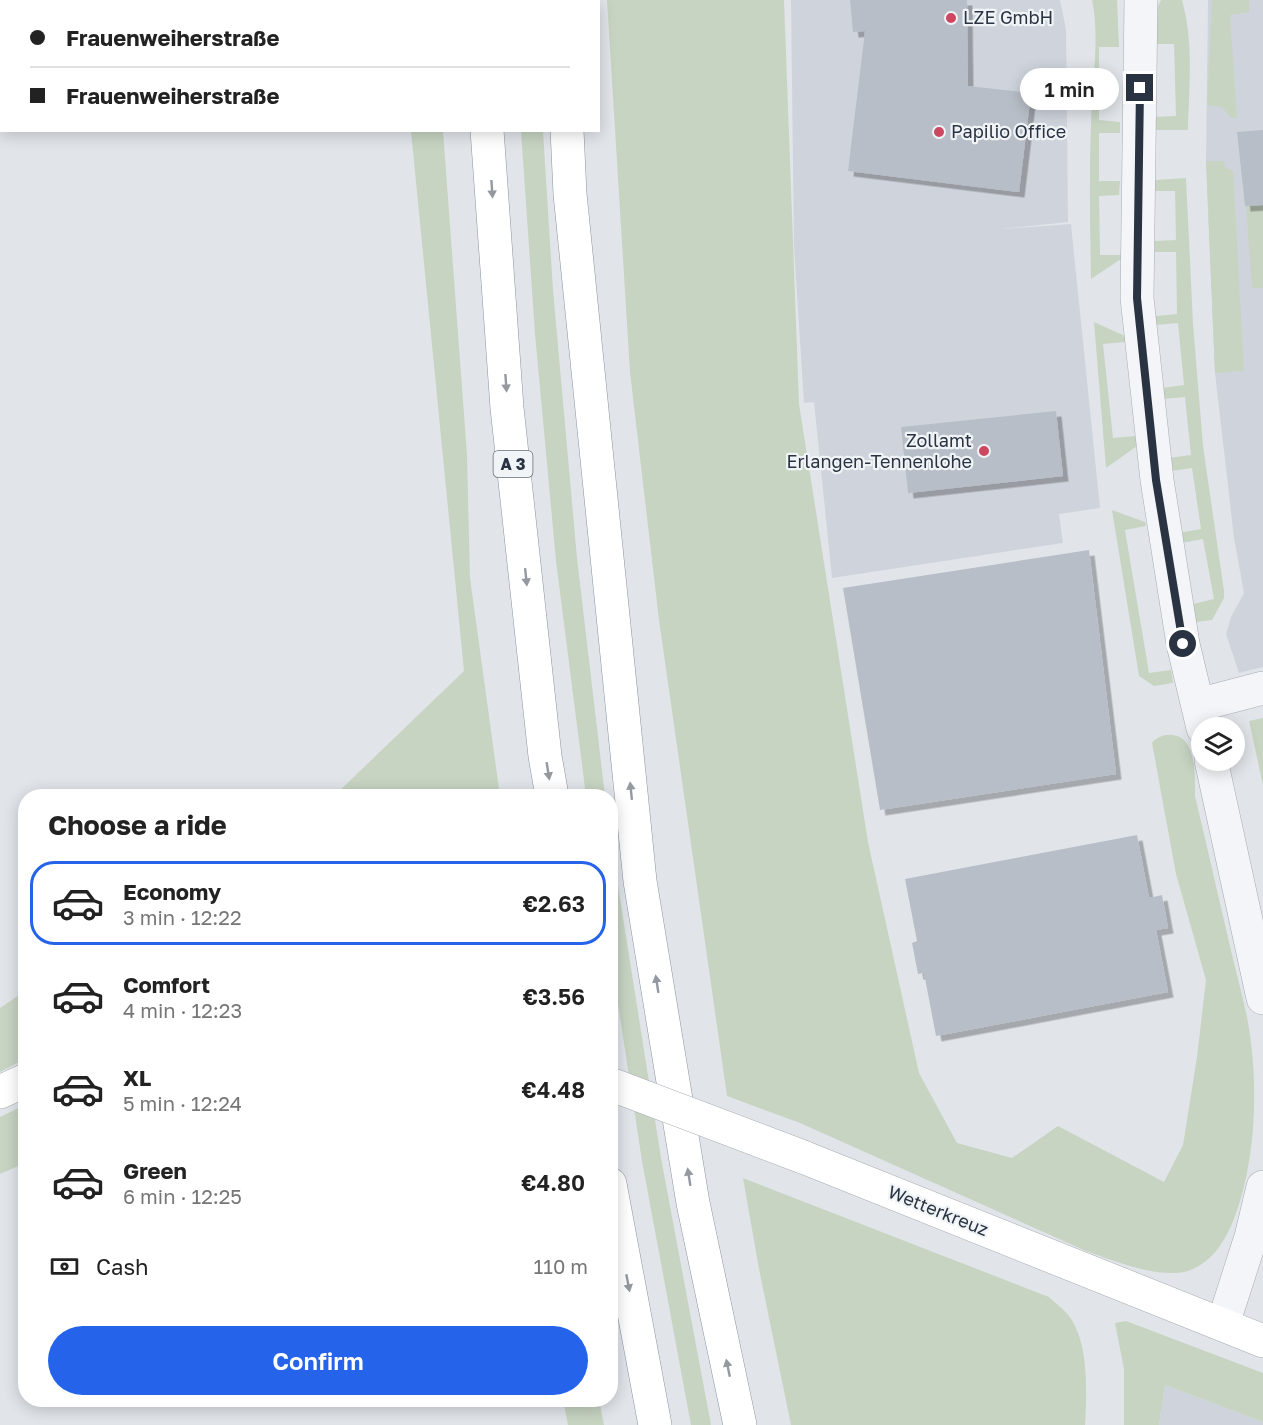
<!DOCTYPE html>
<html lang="en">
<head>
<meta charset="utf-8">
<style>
	:root { --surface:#fff; --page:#f2f2f2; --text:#222; --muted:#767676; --line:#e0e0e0; --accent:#2563eb }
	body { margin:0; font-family:"Golos Text",sans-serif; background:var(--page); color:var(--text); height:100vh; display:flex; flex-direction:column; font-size:22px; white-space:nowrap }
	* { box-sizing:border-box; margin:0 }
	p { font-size:20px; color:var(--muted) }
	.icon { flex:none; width:33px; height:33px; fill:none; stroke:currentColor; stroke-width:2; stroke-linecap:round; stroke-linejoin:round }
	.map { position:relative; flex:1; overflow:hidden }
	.drawer { position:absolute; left:18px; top:789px; width:600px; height:618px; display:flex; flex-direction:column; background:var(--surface); border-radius:24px; box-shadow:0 3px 15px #0003 }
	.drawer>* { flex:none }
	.guide { position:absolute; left:0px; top:0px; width:600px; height:132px; box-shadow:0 3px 15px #0003; display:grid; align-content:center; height:132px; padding:0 30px; background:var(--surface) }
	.controls { position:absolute; left:1191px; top:717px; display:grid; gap:12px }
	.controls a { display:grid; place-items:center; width:54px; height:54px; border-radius:50%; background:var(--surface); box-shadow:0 3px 15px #0003; font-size:30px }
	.end { position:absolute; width:27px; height:27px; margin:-14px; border:8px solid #293342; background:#fff; box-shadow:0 0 0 3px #fff }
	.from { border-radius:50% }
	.bubble { position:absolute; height:42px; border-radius:21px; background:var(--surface); box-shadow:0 3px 15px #0003; font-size:20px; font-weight:600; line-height:42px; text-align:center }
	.guide b { display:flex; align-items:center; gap:21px; height:57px; font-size:22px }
	.guide b+b { border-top:2px solid var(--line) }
	.guide i { width:15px; height:15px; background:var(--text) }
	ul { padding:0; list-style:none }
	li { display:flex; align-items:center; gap:18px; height:84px; margin:0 12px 9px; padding:0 18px; border:3px solid transparent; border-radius:24px }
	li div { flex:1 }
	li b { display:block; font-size:22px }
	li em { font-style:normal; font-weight:600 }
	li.on { border-color:var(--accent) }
	li>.icon { width:54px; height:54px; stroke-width:1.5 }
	h2 { padding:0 30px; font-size:27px; line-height:72px }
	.pay { display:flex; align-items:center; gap:15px; height:66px; padding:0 30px; font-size:22px }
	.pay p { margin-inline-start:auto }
	.button { display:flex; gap:12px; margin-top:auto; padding:12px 30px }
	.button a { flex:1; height:69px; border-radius:36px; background:var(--accent); color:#fff; font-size:24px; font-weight:600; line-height:69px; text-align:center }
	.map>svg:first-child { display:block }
</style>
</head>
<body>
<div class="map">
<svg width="1263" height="1425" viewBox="0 0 1263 1425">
	<defs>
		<filter id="shadow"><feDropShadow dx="5.5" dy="5.5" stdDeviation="0" flood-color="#0004"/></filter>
	</defs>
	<rect width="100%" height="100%" fill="#e1e5ea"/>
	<!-- built -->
	<g fill="#cfd4dc">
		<polygon points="791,0 1060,0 1066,29 1068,222 1001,229 1071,224 1100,508 1059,514 1063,543 832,578 814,402 804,403 794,247"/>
		<polygon points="1208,0 1263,0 1263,667 1239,673 1226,634 1231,617 1244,593 1234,538 1215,373 1206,161"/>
		<polygon points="1165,1385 1263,1422 1263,1425 1159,1425"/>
	</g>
	<!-- green -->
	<g fill="#c7d4c2">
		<path d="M607,0H784L799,404L868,842L919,1073L957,1143L1012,1158L1058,1126L1164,1182L1183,1145L1197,1057L1206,980L1176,874L1152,743C1157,737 1164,734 1173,735C1197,738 1195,777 1195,796C1206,842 1216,887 1227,933C1233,961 1241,989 1247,1017C1259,1079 1257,1159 1234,1219C1225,1241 1212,1263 1188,1271C1158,1279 1114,1261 1086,1251L800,1123L727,1096L659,620L630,372Z"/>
		<path d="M1092,0H1117L1119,47H1099V120L1120,122V133H1099V181H1120L1119,195L1099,196L1100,255H1121V259L1091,279C1090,227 1089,175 1091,123C1092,87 1100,34 1092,0Z"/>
		<path d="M1161,0H1182C1194,44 1189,85 1188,130H1154V117L1176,116L1174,44H1153L1156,11Z"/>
		<polygon points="1212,0 1249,0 1249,12 1230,15 1237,118 1231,118 1222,107 1207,105"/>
		<polygon points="411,131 443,131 467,455 470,578 500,796 334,796 464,671"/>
		<polygon points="521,131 543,131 553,290 577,558 605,796 586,796 556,561 535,334"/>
		<polygon points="1206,161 1224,161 1225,168 1233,170 1244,371 1215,373"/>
		<polygon points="1263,168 1263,288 1252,288 1244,177"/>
		<polygon points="1186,178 1193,324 1203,446 1224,591 1224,598 1212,620 1196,622 1193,604 1214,599 1203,539 1181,543 1179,533 1201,529 1192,468 1171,471 1168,458 1191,455 1185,397 1163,399 1162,388 1184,385 1178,323 1156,325 1156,316 1177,314 1176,252 1155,252 1155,241 1176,240 1175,191 1154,191 1155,180"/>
		<polygon points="1094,322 1125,336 1125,342 1103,344 1113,438 1135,436 1137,446 1106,468"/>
		<polygon points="1112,510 1145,522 1146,526 1125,530 1149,673 1171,670 1173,683 1154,686 1139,676"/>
		<polygon points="1263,718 1263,785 1249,721"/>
		<polygon points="610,835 661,1158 711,1425 691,1425 642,1161 611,958"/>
		<polygon points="25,991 25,1059 0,1072 0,1008"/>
		<polygon points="25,1105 25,1163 0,1174 0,1117"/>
		<path d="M743,1178L1049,1297C1055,1303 1064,1309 1069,1316C1089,1342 1087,1393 1085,1425H791L759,1269Z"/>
		<polygon points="1126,1321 1263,1373 1263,1422 1165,1385 1159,1425 1124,1425 1124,1369 1115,1323"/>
		<polygon points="563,1400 599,1400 604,1425 568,1425"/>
	</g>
	<!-- building -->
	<g fill="#b8bec7" filter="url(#shadow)">
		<polygon points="850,0 967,0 968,86 1031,93 1019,192 848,171 865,31 853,32"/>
		<polygon points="1263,130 1263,205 1245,206 1237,132"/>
		<polygon points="1056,411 1063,476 908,493 901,427"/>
		<polygon points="1089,550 1116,774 880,810 843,588"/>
		<polygon points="1137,835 1149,898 1162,895 1168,928 1156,930 1168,992 936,1036 924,973 918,974 912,943 917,941 905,879"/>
	</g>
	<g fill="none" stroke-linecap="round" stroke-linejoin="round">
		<defs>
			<g id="street">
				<polyline points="1141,0 1137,298 1157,480 1183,644 1203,728"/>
				<polyline points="1198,705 1263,688"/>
				<polyline points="1211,760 1263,998"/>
				<polyline points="1223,1324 1251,1237 1263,1187"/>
			</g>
			<g id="secondary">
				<polyline points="0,1092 26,1080"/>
				<polyline points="803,1157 1263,1341"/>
			</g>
			<g id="highway">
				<polyline points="481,0 481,2"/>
				<polyline points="561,0 562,2"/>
				<polyline points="487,130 507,408 545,756 552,796"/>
				<polyline points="567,130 570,194 640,881 693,1203 740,1425"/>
				<polyline points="610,1184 655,1425"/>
			</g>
		</defs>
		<!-- street casing -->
		<use href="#street" stroke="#a6acb4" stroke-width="34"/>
		<!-- secondary casing -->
		<use href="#secondary" stroke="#a6acb4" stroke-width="34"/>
		<!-- highway casing -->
		<use href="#highway" stroke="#8893a0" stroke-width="34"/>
		<!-- street -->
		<use href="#street" stroke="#f4f5f8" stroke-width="33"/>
		<!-- secondary -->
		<use href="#secondary" stroke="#fff" stroke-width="33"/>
		<!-- highway -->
		<use href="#highway" stroke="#fff" stroke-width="33"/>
		<defs>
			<polyline id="secondary-bridge" points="610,1084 803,1157"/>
		</defs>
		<!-- secondary-bridge casing -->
		<use href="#secondary-bridge" stroke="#a6acb4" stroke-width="34" stroke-linecap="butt"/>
		<!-- secondary-bridge -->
		<use href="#secondary-bridge" stroke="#fff" stroke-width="33"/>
	</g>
	<!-- one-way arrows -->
	<defs><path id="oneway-solid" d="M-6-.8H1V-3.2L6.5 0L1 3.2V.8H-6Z" transform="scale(1.5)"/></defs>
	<g fill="#9499a0">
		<use href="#oneway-solid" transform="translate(492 189) rotate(86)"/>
		<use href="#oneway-solid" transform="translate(506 383) rotate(86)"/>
		<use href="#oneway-solid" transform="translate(526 577) rotate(84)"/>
		<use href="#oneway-solid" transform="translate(548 771) rotate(81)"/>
		<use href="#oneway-solid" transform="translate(631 791) rotate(-96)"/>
		<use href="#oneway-solid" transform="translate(657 984) rotate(-99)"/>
		<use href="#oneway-solid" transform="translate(689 1177) rotate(-99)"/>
		<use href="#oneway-solid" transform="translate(628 1283) rotate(79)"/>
		<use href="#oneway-solid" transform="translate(728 1368) rotate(-102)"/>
	</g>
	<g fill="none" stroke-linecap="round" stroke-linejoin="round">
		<!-- route -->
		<polyline stroke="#293342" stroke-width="8" points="1140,88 1137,298 1156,480 1183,644"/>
	</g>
	<!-- markers -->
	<g fill="#ce4760" stroke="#f1f4f7" stroke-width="2">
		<circle cx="951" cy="18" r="6"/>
		<circle cx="939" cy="132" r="6"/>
		<circle cx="984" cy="451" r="6"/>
	</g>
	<g text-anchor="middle" stroke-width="4.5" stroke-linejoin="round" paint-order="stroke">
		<!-- shield labels -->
		<rect fill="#f1f4f7" stroke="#656d78" stroke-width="1.5" x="493.5" y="451" width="39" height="26" rx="4.5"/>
		<g font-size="16" font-weight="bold" fill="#293342">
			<text x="513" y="470">A 3</text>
		</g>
		<!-- poi labels -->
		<g font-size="18" fill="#293342" stroke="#f1f4f7" text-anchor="start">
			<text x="963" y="24">LZE GmbH</text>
			<text x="951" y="138">Papilio Office</text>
			<text x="972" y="447" text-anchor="end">Zollamt<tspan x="972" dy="21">Erlangen-Tennenlohe</tspan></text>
		</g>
		<!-- street labels -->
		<g font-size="18" fill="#293342" stroke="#f1f4f7">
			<text transform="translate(938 1211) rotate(22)" y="6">Wetterkreuz</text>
		</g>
	</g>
</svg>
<div class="controls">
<a><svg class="icon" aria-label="layers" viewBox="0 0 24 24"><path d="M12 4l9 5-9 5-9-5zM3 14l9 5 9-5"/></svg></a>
</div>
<i class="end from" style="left:1183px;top:644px"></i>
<i class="end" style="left:1140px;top:88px"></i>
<div class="bubble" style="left:1020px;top:68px;width:99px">1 min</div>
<div class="guide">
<b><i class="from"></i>Frauenweiherstraße</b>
<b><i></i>Frauenweiherstraße</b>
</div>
<section class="drawer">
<h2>Choose a ride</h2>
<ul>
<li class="on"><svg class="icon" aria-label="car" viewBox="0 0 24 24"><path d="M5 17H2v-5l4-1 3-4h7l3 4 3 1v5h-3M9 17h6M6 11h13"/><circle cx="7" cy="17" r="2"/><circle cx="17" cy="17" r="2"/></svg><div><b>Economy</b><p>3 min · 12:22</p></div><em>€2.63</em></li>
<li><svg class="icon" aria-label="car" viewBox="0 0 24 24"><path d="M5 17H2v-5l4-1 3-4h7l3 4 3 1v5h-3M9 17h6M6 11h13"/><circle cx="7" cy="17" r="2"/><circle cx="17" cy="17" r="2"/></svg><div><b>Comfort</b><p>4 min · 12:23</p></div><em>€3.56</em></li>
<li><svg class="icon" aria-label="car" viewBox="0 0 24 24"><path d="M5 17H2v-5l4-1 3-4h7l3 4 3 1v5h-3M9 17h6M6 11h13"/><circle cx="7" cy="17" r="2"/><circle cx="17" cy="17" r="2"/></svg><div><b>XL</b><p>5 min · 12:24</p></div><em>€4.48</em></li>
<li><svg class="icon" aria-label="car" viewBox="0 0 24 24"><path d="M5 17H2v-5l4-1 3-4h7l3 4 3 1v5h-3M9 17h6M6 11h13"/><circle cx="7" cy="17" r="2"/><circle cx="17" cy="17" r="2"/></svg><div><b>Green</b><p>6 min · 12:25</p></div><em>€4.80</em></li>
</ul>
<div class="pay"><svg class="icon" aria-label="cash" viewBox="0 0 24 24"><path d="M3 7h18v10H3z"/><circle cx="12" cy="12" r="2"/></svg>Cash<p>110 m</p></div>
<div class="button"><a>Confirm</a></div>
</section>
</div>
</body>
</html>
